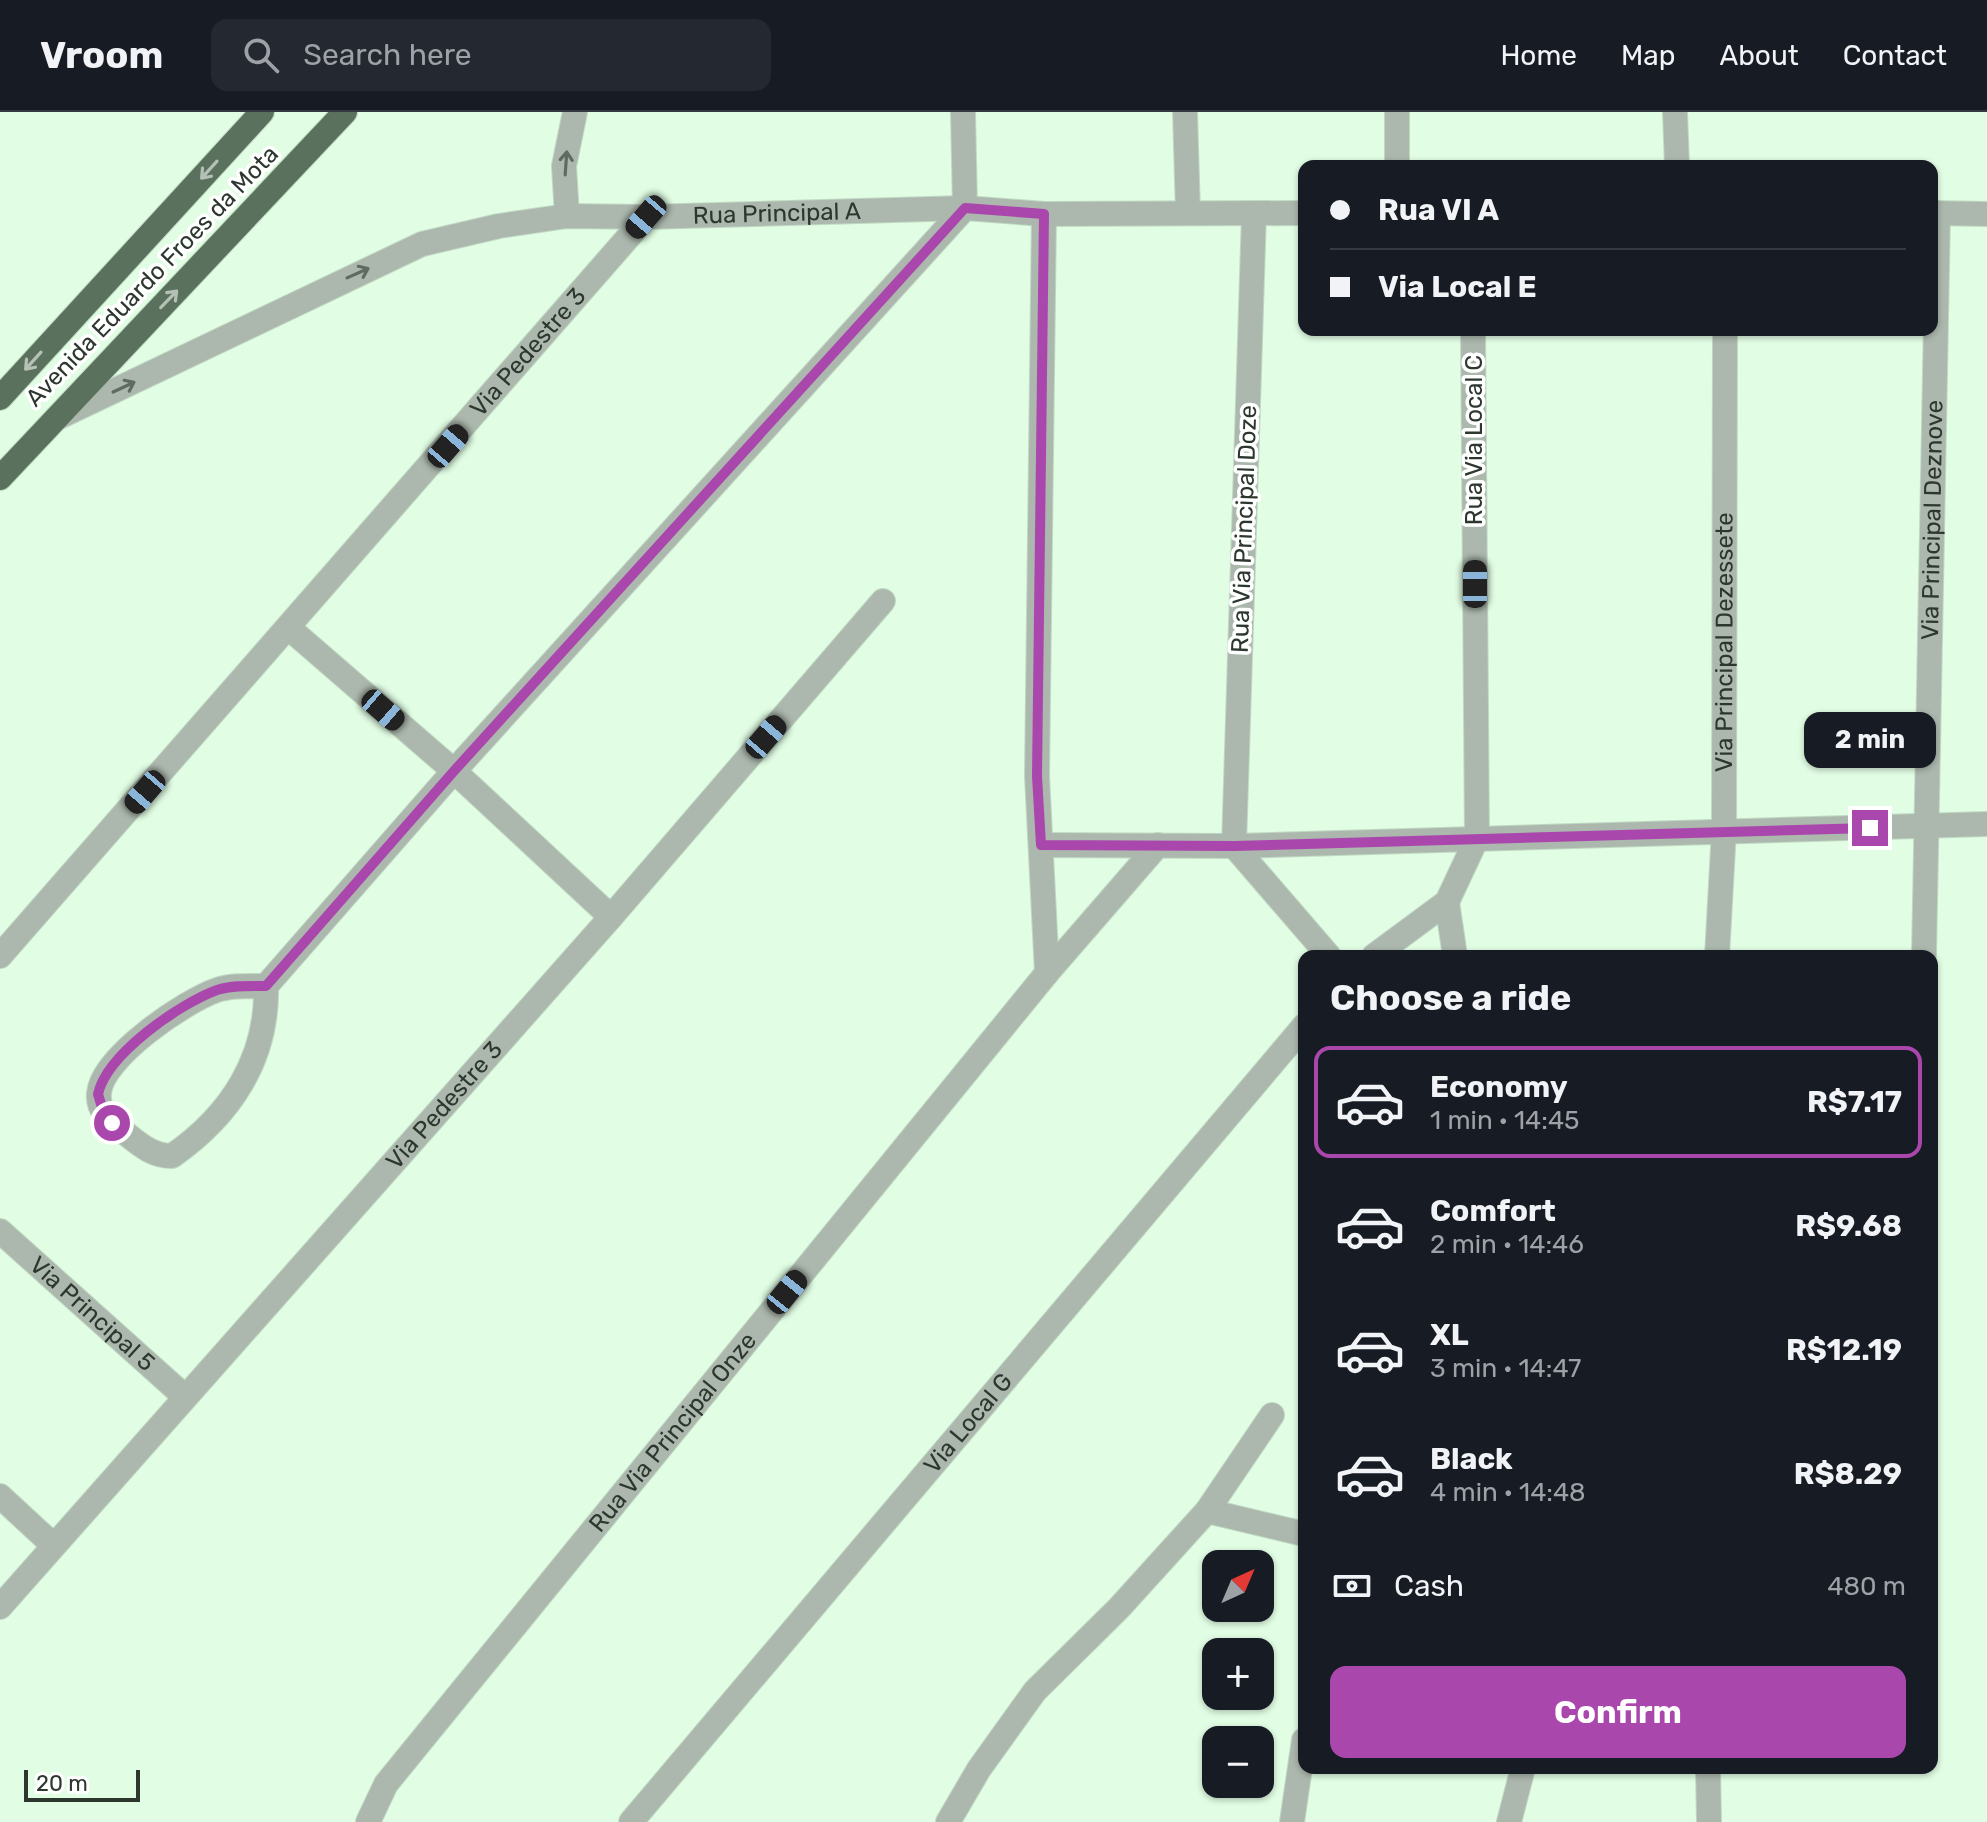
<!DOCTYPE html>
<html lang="en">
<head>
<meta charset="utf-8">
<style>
	:root { --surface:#171b24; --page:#242831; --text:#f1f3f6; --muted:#9ea1a6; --line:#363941; --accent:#aa47ad }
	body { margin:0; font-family:Rubik,sans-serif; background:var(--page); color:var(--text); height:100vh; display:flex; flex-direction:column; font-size:30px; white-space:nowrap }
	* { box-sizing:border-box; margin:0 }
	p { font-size:26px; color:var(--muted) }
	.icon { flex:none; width:44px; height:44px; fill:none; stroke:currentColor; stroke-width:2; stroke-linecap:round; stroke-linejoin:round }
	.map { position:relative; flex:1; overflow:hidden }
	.side { position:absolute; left:1298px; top:838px; width:640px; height:824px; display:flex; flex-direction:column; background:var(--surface); border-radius:16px; box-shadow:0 2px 6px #0004 }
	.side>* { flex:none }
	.hud { position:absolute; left:1298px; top:48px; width:640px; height:176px; border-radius:16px; box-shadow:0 2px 6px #0004; display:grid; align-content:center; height:176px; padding:0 32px; background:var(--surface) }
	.needle { width:52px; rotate:44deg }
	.tools { position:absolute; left:1202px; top:1438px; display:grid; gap:16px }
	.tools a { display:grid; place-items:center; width:72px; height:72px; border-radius:16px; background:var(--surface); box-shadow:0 2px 6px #0004; font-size:40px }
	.scale { position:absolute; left:24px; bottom:20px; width:116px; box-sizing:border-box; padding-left:8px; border:4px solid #2c372e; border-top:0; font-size:22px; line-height:28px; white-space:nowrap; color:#2c372e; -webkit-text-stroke:6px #fff; paint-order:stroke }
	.end { position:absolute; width:36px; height:36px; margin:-18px; border:10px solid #aa47ad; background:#fff; box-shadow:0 0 0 4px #fff }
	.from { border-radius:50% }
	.bubble { position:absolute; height:56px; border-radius:16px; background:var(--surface); box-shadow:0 2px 6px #0004; font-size:26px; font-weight:700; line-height:56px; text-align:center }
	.car { position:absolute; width:24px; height:48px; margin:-24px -12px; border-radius:10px; box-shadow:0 0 6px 2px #0007; background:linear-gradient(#222 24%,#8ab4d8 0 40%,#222 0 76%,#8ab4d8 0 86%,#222 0) }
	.hud b { display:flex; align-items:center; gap:28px; height:76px; font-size:30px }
	.hud b+b { border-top:2px solid var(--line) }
	.hud i { width:20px; height:20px; background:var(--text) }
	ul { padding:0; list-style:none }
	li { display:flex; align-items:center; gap:24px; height:112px; margin:0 16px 12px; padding:0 16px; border:4px solid transparent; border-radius:16px }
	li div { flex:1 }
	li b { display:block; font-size:30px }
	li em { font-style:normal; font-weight:700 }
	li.active { border-color:var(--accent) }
	li>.icon { width:72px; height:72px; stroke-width:1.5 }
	h2 { padding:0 32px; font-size:36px; line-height:96px }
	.pay { display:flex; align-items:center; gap:20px; height:88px; padding:0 32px; font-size:30px }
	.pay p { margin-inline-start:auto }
	.action { display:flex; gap:16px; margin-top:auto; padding:16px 32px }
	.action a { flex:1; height:92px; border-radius:16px; background:var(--accent); color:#fff; font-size:32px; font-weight:700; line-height:92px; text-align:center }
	header { display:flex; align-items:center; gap:48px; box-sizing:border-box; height:112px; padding:0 40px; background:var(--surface); border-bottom:2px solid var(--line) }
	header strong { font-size:38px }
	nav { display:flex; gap:44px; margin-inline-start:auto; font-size:28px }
	.search { width:560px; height:72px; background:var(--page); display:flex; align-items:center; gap:20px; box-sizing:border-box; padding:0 28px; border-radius:16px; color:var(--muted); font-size:30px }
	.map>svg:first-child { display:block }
</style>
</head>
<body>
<header>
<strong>Vroom</strong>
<div class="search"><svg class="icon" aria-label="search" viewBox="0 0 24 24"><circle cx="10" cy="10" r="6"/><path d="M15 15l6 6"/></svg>Search here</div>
<nav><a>Home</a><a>Map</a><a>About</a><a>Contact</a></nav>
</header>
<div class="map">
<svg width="1987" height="1710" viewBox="0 0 1987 1710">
	<rect width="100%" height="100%" fill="#e1fde4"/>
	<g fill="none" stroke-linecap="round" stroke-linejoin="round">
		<defs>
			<g id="minor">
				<polyline points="1185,0 1188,101"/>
				<polyline points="1397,0 1397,54"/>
				<polyline points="1675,0 1677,54"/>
				<polyline points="1254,101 1234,734 1329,844"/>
				<polyline points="1932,101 1987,102"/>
				<polyline points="1044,102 1037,664 1047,861"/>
				<polyline points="567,104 564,54 575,0"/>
				<path id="s1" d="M57,306L422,132L499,114L567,104L646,105L965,96L1044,102L1304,101"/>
				<polyline points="290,517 454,659 611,805"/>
				<polyline points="1041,733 1234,734 1987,712"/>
				<polyline points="1447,790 1455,844"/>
				<path id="s2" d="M0,844L646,105"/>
				<polyline points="1374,844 1447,790 1477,726 1473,218"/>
				<path id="s3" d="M1717,844L1724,718L1725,218"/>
				<path id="s4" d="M1924,844L1938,101"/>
				<path d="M266,874C268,946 231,1003 172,1044C152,1044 139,1032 124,1020C111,1010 97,999 99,981C102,945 185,889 217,878C232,873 250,874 266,874L454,659L965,96L963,0"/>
				<path id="s5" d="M0,1119L184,1284"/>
				<polyline points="0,1384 53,1433"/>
				<polyline points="1207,1399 1304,1422"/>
				<path id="s6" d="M0,1495L611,805L883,489"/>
				<polyline points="1708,1656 1709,1710"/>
				<path id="s7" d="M368,1710L386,1672L1047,861L1158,733"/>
				<path id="s8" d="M631,1710L1304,914"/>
				<polyline points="948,1710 979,1657 1035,1579 1119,1496 1207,1399 1272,1303"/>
				<polyline points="1292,1710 1304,1628"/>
				<polyline points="1509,1710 1523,1656"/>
			</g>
			<g id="highway">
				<polyline points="0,286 262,0"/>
				<polyline points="0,366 345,0"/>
			</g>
		</defs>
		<!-- minor casing -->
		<use href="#minor" stroke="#c0d9c3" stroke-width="26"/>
		<!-- highway casing -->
		<use href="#highway" stroke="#c0d9c3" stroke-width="26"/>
		<!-- minor -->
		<use href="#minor" stroke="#acb8ad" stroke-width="24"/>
		<!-- highway -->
		<use href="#highway" stroke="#5a725d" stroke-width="24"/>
	</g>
	<!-- one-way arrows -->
	<defs><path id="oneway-shaft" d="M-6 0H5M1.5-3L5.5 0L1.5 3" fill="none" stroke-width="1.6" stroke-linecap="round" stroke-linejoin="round" transform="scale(2)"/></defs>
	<g stroke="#5f6b61">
		<use href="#oneway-shaft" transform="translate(566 51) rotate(-86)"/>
		<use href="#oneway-shaft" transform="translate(358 161) rotate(-24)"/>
		<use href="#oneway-shaft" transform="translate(124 275) rotate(-25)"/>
	</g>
	<g stroke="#b5c0b6">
		<use href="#oneway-shaft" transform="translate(209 58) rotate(132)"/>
		<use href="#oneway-shaft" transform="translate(169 187) rotate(-46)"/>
		<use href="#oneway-shaft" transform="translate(33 249) rotate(132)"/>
	</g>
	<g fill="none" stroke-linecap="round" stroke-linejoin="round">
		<!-- route -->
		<path stroke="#aa47ad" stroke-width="10" d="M112,1011L104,1002L98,982C107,942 179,892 217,878C232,873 250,874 266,874L454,659L965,96L1044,102L1037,664L1041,733L1234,734L1870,716"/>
	</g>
	<g text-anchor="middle" stroke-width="7" stroke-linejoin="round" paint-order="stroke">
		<!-- street labels -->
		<g font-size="24" fill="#2c372e" stroke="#fff">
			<text dy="8" stroke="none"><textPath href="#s1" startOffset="762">Rua Principal A</textPath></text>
			<text transform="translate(152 164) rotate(-46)" y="8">Avenida Eduardo Froes da Mota</text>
			<text dy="8" stroke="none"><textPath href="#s2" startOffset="802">Via Pedestre 3</textPath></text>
			<text transform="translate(1474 328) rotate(-90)" y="8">Rua Via Local C</text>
			<text dy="8" stroke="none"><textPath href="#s4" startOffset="436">Via Principal Deznove</textPath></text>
			<text transform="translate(1244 417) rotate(-88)" y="8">Rua Via Principal Doze</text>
			<text dy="8" stroke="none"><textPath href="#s3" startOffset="314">Via Principal Dezessete</textPath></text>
			<text dy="8" stroke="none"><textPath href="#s6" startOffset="670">Via Pedestre 3</textPath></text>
			<text dy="8" stroke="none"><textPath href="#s5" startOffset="124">Via Principal 5</textPath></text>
			<text dy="8" stroke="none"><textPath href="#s8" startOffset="522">Via Local G</textPath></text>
			<text dy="8" stroke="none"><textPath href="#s7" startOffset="496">Rua Via Principal Onze</textPath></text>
		</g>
	</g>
</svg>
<div class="tools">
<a><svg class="needle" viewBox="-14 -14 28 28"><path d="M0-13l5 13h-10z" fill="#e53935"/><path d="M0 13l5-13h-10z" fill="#9ea1a6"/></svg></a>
<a>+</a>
<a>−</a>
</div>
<div class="scale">20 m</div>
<i class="end from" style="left:112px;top:1011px"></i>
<i class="end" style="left:1870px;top:716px"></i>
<div class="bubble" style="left:1804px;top:600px;width:132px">2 min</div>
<i class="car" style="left:646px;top:105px;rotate:221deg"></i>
<i class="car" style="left:448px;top:334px;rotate:41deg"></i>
<i class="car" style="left:1475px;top:472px;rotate:0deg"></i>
<i class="car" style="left:383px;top:598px;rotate:131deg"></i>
<i class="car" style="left:766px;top:625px;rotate:41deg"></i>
<i class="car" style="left:145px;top:680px;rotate:221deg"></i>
<i class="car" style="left:787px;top:1180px;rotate:39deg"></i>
<div class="hud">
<b><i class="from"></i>Rua VI A</b>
<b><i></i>Via Local E</b>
</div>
<section class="side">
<h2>Choose a ride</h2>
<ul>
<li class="active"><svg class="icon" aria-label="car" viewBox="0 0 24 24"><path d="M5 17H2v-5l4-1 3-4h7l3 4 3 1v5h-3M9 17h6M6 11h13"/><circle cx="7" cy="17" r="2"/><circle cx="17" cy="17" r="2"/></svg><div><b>Economy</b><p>1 min · 14:45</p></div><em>R$7.17</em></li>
<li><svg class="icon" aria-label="car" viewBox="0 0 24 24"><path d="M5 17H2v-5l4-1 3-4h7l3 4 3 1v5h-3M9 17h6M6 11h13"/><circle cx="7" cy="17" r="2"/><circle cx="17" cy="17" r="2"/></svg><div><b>Comfort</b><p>2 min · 14:46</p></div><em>R$9.68</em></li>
<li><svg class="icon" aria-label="car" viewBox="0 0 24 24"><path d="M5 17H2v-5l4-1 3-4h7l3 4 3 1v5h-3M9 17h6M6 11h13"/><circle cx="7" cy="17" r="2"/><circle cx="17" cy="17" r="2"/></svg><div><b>XL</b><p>3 min · 14:47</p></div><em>R$12.19</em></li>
<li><svg class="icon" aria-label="car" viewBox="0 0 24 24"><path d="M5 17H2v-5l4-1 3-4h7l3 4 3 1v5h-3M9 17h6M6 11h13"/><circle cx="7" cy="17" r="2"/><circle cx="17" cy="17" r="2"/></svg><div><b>Black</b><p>4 min · 14:48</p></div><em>R$8.29</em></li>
</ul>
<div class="pay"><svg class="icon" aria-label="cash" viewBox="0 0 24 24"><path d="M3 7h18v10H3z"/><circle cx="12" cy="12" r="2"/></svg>Cash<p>480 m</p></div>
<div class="action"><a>Confirm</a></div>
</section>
</div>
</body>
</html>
